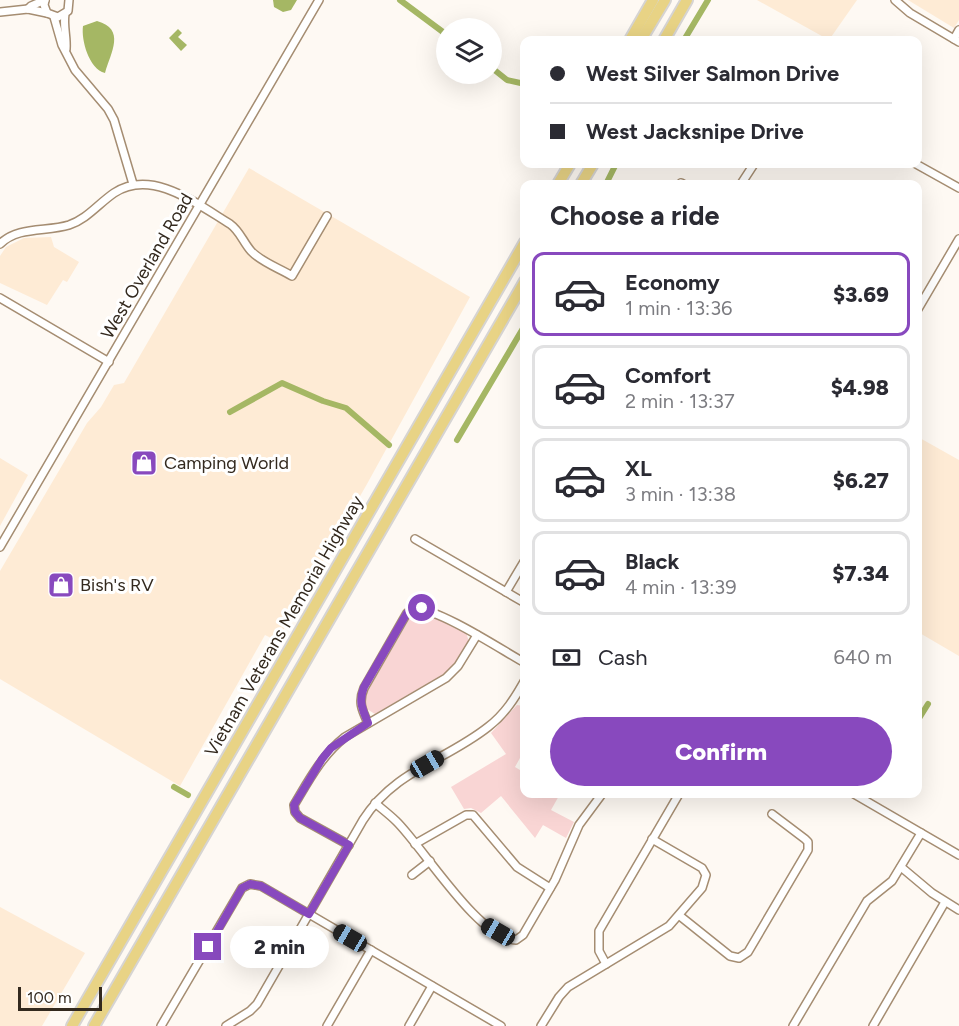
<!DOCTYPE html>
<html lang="en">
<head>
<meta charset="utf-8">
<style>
	:root { --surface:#fff; --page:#f7f7f7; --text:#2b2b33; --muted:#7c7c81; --line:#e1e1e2; --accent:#8849be }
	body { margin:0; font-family:Figtree,sans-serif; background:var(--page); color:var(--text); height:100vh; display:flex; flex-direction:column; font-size:22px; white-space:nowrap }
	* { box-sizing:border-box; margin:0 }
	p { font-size:20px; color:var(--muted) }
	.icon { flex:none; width:33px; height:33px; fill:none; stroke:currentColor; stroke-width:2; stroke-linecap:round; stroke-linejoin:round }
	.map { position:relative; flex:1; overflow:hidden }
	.drawer { position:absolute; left:520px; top:180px; width:402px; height:618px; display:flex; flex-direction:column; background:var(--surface); border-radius:12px; box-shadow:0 6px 24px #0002 }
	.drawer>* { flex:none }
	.hud { position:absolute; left:520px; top:36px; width:402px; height:132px; border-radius:12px; box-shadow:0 6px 24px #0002; display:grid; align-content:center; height:132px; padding:0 30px; background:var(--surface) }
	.fabs { position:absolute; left:436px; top:18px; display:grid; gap:12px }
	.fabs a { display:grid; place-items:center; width:66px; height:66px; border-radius:50%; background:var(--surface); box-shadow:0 6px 24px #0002; font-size:30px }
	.scale { position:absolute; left:18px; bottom:15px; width:84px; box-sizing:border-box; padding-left:6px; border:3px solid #33291e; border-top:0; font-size:16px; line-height:21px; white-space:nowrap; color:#33291e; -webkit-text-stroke:4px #fff; paint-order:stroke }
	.end { position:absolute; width:27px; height:27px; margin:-14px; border:8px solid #8849be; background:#fff; box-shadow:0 0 0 3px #fff }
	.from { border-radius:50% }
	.bubble { position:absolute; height:42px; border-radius:21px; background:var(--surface); box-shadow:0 6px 24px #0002; font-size:20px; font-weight:800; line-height:42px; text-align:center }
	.car { position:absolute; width:18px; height:36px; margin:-18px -9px; border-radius:8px; box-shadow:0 0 4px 2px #0007; background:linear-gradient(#222 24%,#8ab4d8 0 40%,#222 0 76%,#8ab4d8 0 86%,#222 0) }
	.hud b { display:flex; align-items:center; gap:21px; height:57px; font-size:22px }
	.hud b+b { border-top:2px solid var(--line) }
	.hud i { width:15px; height:15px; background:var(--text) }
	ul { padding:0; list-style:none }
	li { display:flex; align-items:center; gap:18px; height:84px; margin:0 12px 9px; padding:0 18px; border:3px solid var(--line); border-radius:12px }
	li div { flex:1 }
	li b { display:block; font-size:22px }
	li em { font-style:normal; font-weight:800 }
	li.on { border-color:var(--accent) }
	li>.icon { width:54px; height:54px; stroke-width:1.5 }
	h2 { padding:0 30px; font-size:27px; line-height:72px }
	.pay { display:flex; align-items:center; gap:15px; height:66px; padding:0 30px; font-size:22px }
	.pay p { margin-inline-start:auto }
	.cta { display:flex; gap:12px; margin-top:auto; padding:12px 30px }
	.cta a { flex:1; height:69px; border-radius:36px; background:var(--accent); color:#fff; font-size:24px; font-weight:800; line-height:69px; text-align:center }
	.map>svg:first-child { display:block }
</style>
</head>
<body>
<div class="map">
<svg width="959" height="1026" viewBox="0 0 959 1026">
	<rect width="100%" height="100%" fill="#fef9f3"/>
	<!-- built -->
	<g fill="#feebd5">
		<polygon points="757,0 857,0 829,40"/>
		<polygon points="908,0 959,0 959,20 954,28"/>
		<polygon points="249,168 470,297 367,484 277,641 265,635 180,786 0,679 0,571 87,423 101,407 114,385 124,383"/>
		<polygon points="51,237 54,247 79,262 67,282 63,280 47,305 0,283 0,256 6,247 24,238"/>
		<polygon points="918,437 959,460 959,656 918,632"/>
		<polygon points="0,458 28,475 0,526"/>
		<polygon points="0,907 85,953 42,1026 0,1026"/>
	</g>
	<!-- green -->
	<g fill="#f9d5d4">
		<polygon points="414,611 420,611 466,632 469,642 459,658 449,671 375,714 367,709 365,702 366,694"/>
		<polygon points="517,705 525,706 525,749 515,767 525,773 525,794 560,794 551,810 574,822 566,838 543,825 535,838 501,796 481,813 471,808 464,809 451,787 506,754 491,733"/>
	</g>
	<!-- water -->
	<g fill="#a5b764">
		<polygon points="273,0 297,0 291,10 283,12 274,7"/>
		<path d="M97,21C126,29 111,52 105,73C89,69 81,40 83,26Z"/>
		<polygon points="178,29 182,33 178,37 187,45 181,51 169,38"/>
	</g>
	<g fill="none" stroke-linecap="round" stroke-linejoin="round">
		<!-- canal -->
		<g stroke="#a5b764" stroke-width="6">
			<polyline points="400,0 447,35"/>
			<polyline points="684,40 708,0"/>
			<polyline points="492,68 507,80 525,84"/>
			<polyline points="606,184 616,164"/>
			<polyline points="230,412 282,383 323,401 346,408 389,445"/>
			<polyline points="457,440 525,325"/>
			<polyline points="918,720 928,704"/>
			<polyline points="174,787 188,795"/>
		</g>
		<defs>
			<g id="minor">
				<polyline points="45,0 44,5 47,13 58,17 68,11 69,0"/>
				<polyline points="895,0 910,13 959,42"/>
				<polyline points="28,9 31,6 45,0"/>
				<polyline points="0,12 28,9 47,13"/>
				<path d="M65,14C63,26 67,37 66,49"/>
				<polyline points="54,17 62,45 75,70 108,109 114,120 133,184"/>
				<polyline points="954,39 959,30"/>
				<polyline points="916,164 959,188"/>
				<polyline points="681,183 683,184"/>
				<polyline points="741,184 754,164"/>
				<path d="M0,244C18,226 46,232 69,225C87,219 98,204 114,193C152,168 197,204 230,224C240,231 243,242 251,251C261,262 279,268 292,276L327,216"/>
				<polyline points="0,298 109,362"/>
				<polyline points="918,309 959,239"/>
				<polyline points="415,539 525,603"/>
				<polyline points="0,547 319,0"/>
				<polyline points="506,592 525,560"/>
				<path d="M368,723C362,710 358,702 364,688L407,613L413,608C440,609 500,649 525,663"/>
				<polyline points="854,794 959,855"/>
				<path d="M375,803C382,809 390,815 396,821C423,847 479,940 516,940L523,935L555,880L579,825L602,794"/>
				<polyline points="415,844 466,815 473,815 517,867 550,888"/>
				<path d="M349,845L300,818L295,812L294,805C309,780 322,755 345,737L446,678L458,666L477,635"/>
				<polyline points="901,867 932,893 959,910"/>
				<polyline points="412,875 430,861"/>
				<polyline points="680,916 730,956 739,958 748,952 808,850 808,842 805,839 772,814"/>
				<polyline points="606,964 599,951 599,931 679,794"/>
				<polyline points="161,1026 242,888 250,884 261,886 501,1026"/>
				<path d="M226,1026L250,1011L257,1004L363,820C395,770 445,761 488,727C505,714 515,698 525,680"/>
				<polyline points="327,1026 371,950"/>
				<polyline points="409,1026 432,986"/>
				<polyline points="541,1026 559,997 568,987 669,926 702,888 706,875 702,868 652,839"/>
				<polyline points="793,1026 867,901 892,881 921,833"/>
				<polyline points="873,1026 945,902"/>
			</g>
			<g id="highway">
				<polyline points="630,40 653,0"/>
				<polyline points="641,40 665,0"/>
				<polyline points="664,40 687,0"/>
				<polyline points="558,184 570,164"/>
				<polyline points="581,184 593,164"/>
				<polyline points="72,1026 525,242"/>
				<polyline points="94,1026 525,281"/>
			</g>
		</defs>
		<!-- minor casing -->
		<use href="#minor" stroke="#a58d72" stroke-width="10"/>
		<!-- highway casing -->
		<use href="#highway" stroke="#d6d4d2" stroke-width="14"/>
		<!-- minor -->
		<use href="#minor" stroke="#fff" stroke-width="7"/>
		<!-- highway -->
		<use href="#highway" stroke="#e8d385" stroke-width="10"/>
	</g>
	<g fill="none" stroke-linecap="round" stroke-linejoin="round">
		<!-- route -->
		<path stroke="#8849be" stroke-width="8" d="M208,947L242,888L250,884L261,886L309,914L349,845L300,818L295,812L294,805L322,759L331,748L368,723C363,710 358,702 364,687L407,613L413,608H422"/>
	</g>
	<!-- icons -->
	<defs>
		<symbol id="shop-square" viewBox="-11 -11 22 22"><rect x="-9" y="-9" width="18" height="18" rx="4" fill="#8849be" stroke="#fff"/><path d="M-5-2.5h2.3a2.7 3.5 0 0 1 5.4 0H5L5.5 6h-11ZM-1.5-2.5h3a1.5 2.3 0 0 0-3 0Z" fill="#fff"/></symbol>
	</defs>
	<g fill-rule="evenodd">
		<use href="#shop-square" x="129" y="448" width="30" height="30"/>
		<use href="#shop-square" x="46" y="570" width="30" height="30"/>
	</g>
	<g text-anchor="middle" stroke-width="6" stroke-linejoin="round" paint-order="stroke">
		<!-- street labels -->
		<g font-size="18" fill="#33291e" stroke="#fff">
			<text transform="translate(147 266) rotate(-60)" y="6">West Overland Road</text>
			<text transform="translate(284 626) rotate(-60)" y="6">Vietnam Veterans Memorial Highway</text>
		</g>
		<!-- poi labels -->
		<g font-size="18" fill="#33291e" stroke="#fff" text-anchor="start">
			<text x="164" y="469">Camping World</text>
			<text x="80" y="591">Bish's RV</text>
		</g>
	</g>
</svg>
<div class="fabs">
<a><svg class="icon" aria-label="layers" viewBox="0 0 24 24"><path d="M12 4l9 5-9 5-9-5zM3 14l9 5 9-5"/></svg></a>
</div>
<div class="scale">100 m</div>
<i class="end from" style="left:422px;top:608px"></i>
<i class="end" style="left:208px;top:947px"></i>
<div class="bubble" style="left:230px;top:926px;width:99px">2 min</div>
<i class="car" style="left:427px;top:764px;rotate:60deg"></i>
<i class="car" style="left:498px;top:932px;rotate:300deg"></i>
<i class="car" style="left:350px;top:938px;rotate:300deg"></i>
<div class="hud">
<b><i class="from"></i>West Silver Salmon Drive</b>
<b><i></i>West Jacksnipe Drive</b>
</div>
<section class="drawer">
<h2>Choose a ride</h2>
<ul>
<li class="on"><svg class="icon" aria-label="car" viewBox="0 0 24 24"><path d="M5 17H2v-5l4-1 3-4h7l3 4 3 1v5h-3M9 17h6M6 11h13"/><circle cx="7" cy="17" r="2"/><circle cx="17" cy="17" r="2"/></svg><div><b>Economy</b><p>1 min · 13:36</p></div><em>$3.69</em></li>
<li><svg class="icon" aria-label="car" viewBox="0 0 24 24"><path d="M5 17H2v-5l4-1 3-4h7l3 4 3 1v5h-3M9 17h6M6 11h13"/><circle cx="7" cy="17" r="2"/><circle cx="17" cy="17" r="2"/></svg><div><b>Comfort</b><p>2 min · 13:37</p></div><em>$4.98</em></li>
<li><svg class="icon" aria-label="car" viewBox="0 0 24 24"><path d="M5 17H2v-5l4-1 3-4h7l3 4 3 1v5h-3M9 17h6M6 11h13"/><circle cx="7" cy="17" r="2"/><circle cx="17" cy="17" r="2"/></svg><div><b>XL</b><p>3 min · 13:38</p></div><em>$6.27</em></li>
<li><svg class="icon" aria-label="car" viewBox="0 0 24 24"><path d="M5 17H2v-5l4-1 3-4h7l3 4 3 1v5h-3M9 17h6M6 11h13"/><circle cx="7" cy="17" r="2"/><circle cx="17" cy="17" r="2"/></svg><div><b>Black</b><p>4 min · 13:39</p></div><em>$7.34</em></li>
</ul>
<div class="pay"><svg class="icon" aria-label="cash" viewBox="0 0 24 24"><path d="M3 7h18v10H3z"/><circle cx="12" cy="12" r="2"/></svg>Cash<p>640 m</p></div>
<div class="cta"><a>Confirm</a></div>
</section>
</div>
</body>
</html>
